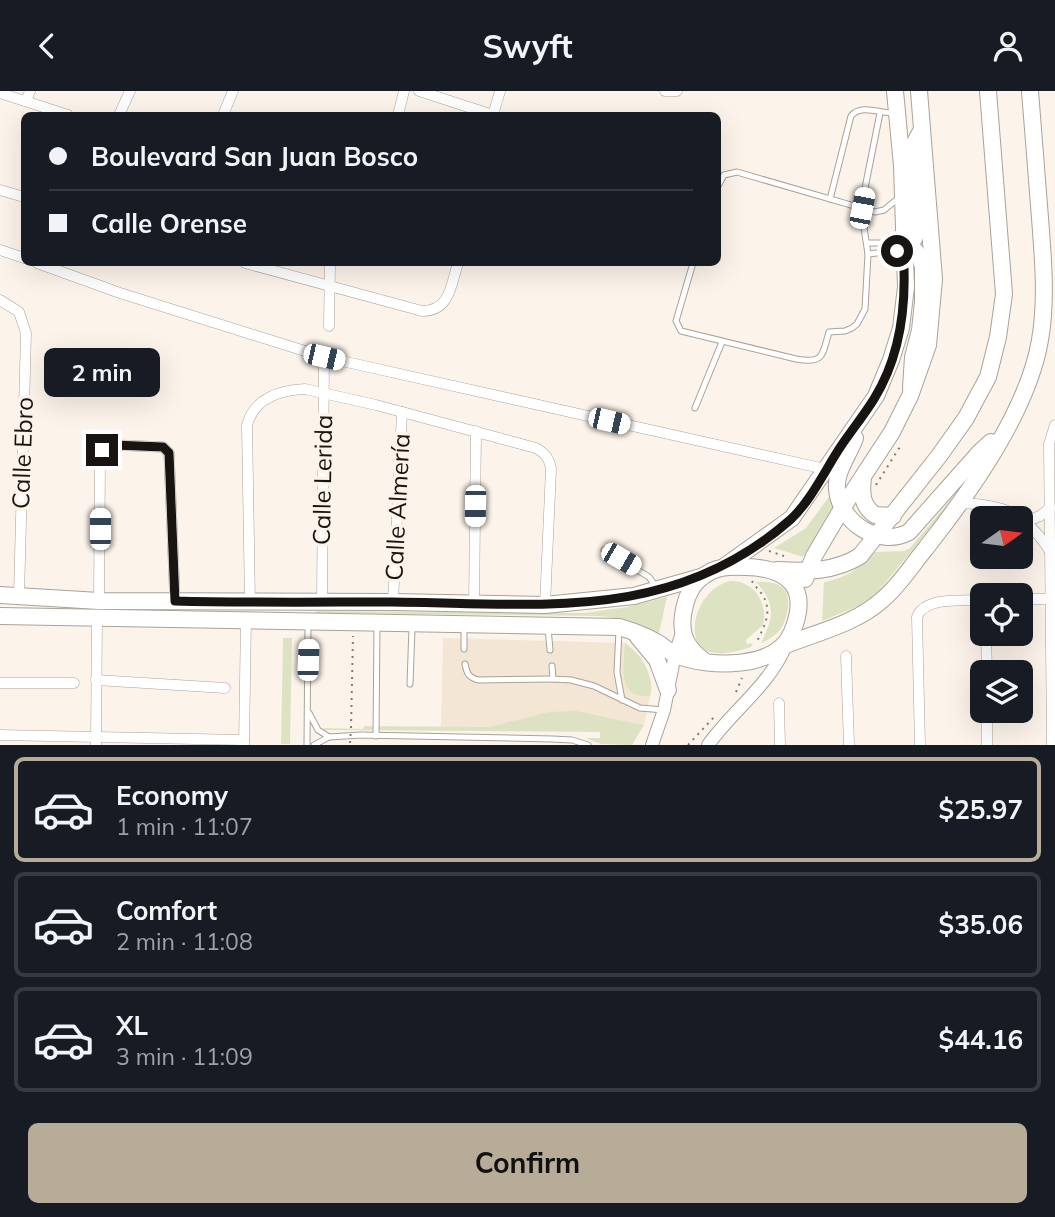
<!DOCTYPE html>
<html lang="en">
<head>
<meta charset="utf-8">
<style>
	:root { --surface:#171b24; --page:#242831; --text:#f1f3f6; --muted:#9ea1a6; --line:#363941; --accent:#b6ac98 }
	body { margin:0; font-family:Mulish,sans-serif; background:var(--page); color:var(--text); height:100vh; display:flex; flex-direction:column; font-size:26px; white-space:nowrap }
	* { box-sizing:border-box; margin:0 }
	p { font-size:23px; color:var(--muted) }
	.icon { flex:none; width:38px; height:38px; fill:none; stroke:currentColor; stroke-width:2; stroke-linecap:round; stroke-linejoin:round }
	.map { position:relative; height:654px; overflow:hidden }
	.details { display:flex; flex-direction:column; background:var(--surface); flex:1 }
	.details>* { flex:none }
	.top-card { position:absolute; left:21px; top:21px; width:700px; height:154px; border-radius:10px; box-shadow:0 7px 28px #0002; display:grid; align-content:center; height:154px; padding:0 28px; background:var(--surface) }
	.needle { width:46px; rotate:76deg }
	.controls { position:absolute; left:970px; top:415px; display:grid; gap:14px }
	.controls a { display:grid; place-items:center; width:63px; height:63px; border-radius:10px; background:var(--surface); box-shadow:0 7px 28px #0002; font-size:35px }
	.end { position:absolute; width:32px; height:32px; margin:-16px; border:9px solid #171411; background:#fff; box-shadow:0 0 0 4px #fff }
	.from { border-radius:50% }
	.bubble { position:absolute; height:49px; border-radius:10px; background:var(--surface); box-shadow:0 7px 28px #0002; font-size:23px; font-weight:700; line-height:49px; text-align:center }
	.car { position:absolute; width:21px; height:42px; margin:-21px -10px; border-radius:9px; box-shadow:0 0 5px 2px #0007; background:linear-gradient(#fff 24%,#345 0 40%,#fff 0 76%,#345 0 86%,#fff 0) }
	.top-card b { display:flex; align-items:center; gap:24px; height:66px; font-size:26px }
	.top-card b+b { border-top:2px solid var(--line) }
	.top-card i { width:18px; height:18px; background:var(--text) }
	ul { padding:12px 0 0; list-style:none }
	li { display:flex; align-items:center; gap:21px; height:105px; margin:0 14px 10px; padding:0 14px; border:4px solid var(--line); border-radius:10px }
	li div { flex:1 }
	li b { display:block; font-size:26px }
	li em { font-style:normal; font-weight:700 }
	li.on { border-color:var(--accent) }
	li>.icon { width:63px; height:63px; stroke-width:1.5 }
	.action { display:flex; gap:14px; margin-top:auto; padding:14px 28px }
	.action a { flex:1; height:80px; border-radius:10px; background:var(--accent); color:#111; font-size:28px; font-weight:700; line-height:80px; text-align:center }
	header { display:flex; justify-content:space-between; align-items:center; height:91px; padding:0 28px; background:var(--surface); font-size:32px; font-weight:700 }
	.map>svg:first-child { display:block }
</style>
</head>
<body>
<header><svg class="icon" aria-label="back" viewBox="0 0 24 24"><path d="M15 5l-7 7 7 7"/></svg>Swyft<svg class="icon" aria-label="person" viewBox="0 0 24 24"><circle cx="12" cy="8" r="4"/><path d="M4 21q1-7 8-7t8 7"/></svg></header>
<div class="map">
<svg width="1055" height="654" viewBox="0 0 1055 654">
	<rect width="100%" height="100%" fill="#fcf4ea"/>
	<!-- built -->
	<polygon fill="#f3e6d5" points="443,547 625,552 641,566 651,589 652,597 644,634 577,620 489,636 441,636"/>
	<!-- green -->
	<g fill="#dde3c2">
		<path d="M974,381L975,383L876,503L863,513L822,530L824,491C847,487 860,476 875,461L904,460L910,457Z"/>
		<polygon points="831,403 833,415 803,466 774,457 806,437"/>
		<path d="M731,490C755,490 768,513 763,534L746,549L747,553L753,552L751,556C734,562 719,565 702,559C683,536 704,494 731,490Z"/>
		<path d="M756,491C764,491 776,490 783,497C793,506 787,529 780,539C775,545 768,549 761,552C774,526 776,513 756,491Z"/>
		<polygon points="667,506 659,542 628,529 600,525 315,522 317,520 585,522 627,516"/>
		<polygon points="283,547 292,547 290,653 281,653"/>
		<path d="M625,552C641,564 655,583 650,605C616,608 624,575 625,552Z"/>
		<polygon points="577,620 644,634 632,654 601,653 585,647 600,647 600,641 324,639 324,637 363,638 364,635 489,636 549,621"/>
	</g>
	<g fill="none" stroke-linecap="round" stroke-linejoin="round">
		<defs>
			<g id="service">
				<polyline points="718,95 724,84 737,81 875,121 884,119 900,106"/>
				<path d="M830,108L851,25C861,13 879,22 893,22"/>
				<polyline points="867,152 903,152"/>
				<polyline points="868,163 903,159"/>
				<path d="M693,172L676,230L681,240L796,268C824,273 822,265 829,241L845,240L852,237L857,233L865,218L868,163L861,117L880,22"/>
				<polyline points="695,317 722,251"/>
				<polyline points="604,459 649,486 656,496"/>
				<polyline points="548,537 550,559"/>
				<polyline points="619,539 617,581 622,609"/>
				<polyline points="464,558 464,536"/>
				<path d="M465,573C467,583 469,587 479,589L553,588"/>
				<polyline points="552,575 553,588 571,589 594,595 640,617 664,619"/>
				<polyline points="410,593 412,536"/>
				<polyline points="309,622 318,639 329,646"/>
				<polyline points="376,645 377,535"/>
				<polyline points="307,654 308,534"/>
				<polyline points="314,654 329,646 361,644 552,648 572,649 588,654"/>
			</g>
			<g id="minor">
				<polyline points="419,0 493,24"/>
				<polyline points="665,0 677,0"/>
				<polyline points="0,2 68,24"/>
				<polyline points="26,10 30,0"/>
				<polyline points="119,24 130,0"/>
				<polyline points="223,24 233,0"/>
				<polyline points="398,24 404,0"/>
				<polyline points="493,24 500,0"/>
				<polyline points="0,99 24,106"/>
				<polyline points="0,159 24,167"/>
				<polyline points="37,172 120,202 324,266 825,378"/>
				<path d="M245,172L422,220C450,220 451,194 458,172"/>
				<polyline points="0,209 19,221 26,242 19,504"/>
				<polyline points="329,235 330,172"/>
				<path d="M961,412C1006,414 1025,422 1050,460"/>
				<polyline points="1027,430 1040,425 1050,417"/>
				<polyline points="1020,508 1049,508"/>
				<polyline points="99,510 100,366 102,359 114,354 163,356 169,362 175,510"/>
				<polyline points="393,511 402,321"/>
				<path d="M250,512L247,334C254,308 279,299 305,298L376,314L536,357C546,363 549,367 551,378L545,514"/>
				<polyline points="322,512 324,266"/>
				<polyline points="474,514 476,340"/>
				<polyline points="986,542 987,581"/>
				<polyline points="846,565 849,654"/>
				<polyline points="96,589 225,597"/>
				<polyline points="0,592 74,592"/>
				<polyline points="779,612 780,654"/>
				<polyline points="987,620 987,654"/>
				<polyline points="0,644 244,649"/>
				<polyline points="244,653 246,528"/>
				<polyline points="96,654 97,526"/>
				<path d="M920,654L917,526C925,505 963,510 982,509"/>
				<polyline points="1052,654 1049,353 1055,334"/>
			</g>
			<g id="tertiary">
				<polyline points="652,654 664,619 675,563 682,542"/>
				<path d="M708,654C733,619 770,594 786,554"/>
			</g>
			<g id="secondary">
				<polyline points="903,152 917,160 922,176 922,211 919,239 912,266 910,297"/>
				<path d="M904,159C913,154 916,148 918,139L914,51L922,36"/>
			</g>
			<g id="primary">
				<path d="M855,347C850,362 835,381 837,398C840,432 879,457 909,441L979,362L991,351"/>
				<path d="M863,387C861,403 862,415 875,424L893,425"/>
				<polyline points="725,475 792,427 876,305 891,269 901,237 906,196 902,75 895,0"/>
				<path d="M777,479C806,481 834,481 860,465L939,365L966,327L988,286L998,246L1004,203L988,0"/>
				<polyline points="805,488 814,465 843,416 892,341 910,305 928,254 934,188 919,0"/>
				<polyline points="0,504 99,510 393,511 545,514 634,505 701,486"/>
				<path d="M0,525L619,536C633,540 646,545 658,552C664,556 670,561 676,564C708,577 777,579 792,541C810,498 790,477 746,476C730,475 715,475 701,487C690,495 685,511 683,524C680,545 688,558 704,570"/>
				<polyline points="638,546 657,569 668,599"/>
				<path d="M786,554C818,541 855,533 882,509C899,495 912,474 926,457C970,401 1028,320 1040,249C1047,209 1043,167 1040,127C1037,85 1033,42 1030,0"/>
			</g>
		</defs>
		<!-- service casing -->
		<use href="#service" stroke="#a9a298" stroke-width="7"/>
		<!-- minor casing -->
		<use href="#minor" stroke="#a9a298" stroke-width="11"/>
		<!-- tertiary casing -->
		<use href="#tertiary" stroke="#a9a298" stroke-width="14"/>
		<!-- secondary casing -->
		<use href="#secondary" stroke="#a9a298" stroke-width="16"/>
		<!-- primary casing -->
		<use href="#primary" stroke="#a9a298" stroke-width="18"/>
		<!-- path -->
		<g stroke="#817b75" stroke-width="2" stroke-dasharray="2 5" stroke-linecap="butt">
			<polyline points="876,394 901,354"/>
			<polyline points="769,460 784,465"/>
			<path d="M752,490C754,494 758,498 762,503C774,522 763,536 756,553"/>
			<polyline points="736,601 742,587"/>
			<polyline points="351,637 353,545"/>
			<polyline points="688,654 714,626"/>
		</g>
		<!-- service -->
		<use href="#service" stroke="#fff" stroke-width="5"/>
		<!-- minor -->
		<use href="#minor" stroke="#fff" stroke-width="10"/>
		<!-- tertiary -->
		<use href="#tertiary" stroke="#fff" stroke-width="12"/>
		<!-- secondary -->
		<use href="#secondary" stroke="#fff" stroke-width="14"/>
		<!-- primary -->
		<use href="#primary" stroke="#fff" stroke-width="16"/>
		<!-- path-bridge -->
		<polyline stroke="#817b75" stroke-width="2" stroke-dasharray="2 5" stroke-linecap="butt" points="350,652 351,638"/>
	</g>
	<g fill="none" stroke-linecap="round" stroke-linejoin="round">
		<!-- route -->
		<path stroke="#171411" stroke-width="9" d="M102,359L114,354L163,356L169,362L175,510C247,512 320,511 392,511C537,512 671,533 790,429C811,410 825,379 841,355C852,339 864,324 874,308C902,263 907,210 903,159L897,160"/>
	</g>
	<g text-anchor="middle" stroke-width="7" stroke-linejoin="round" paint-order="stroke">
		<!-- street labels -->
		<g font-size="24" fill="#171411" stroke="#fcf4ea">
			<text transform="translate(23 362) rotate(-88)" y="8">Calle Ebro</text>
			<text transform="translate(323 389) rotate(-89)" y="8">Calle Lerida</text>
			<text transform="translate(398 416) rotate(-87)" y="8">Calle Almería</text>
		</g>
	</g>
</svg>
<div class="controls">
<a><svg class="needle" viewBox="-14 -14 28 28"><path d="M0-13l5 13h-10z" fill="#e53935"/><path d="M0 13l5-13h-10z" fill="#9ea1a6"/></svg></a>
<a><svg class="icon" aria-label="locate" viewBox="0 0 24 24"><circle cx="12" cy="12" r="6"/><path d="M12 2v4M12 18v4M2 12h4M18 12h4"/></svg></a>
<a><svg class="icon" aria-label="layers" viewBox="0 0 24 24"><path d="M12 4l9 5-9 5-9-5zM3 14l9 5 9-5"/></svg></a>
</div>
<i class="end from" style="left:897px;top:160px"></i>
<i class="end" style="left:102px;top:359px"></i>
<div class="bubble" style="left:44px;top:257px;width:116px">2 min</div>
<i class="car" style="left:862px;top:117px;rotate:11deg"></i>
<i class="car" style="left:324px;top:266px;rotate:103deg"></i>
<i class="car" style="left:609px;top:330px;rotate:103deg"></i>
<i class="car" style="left:475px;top:415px;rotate:181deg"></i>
<i class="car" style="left:100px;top:438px;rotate:0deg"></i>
<i class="car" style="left:621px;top:468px;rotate:120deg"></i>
<i class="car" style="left:308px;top:569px;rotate:2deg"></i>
<div class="top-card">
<b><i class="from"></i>Boulevard San Juan Bosco</b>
<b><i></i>Calle Orense</b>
</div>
</div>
<section class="details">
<ul>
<li class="on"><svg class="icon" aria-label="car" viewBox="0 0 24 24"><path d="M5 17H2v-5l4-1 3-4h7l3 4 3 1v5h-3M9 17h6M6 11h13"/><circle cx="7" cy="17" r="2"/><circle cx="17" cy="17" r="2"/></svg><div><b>Economy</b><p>1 min · 11:07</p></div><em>$25.97</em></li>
<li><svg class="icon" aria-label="car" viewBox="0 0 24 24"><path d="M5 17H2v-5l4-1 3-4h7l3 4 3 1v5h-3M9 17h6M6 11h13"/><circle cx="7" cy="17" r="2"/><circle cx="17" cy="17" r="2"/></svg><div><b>Comfort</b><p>2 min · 11:08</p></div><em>$35.06</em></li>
<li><svg class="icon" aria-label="car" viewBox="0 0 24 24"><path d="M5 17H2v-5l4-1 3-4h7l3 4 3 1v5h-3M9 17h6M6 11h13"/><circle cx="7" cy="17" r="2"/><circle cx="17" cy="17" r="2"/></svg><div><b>XL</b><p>3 min · 11:09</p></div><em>$44.16</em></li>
</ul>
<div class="action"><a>Confirm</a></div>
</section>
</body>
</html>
